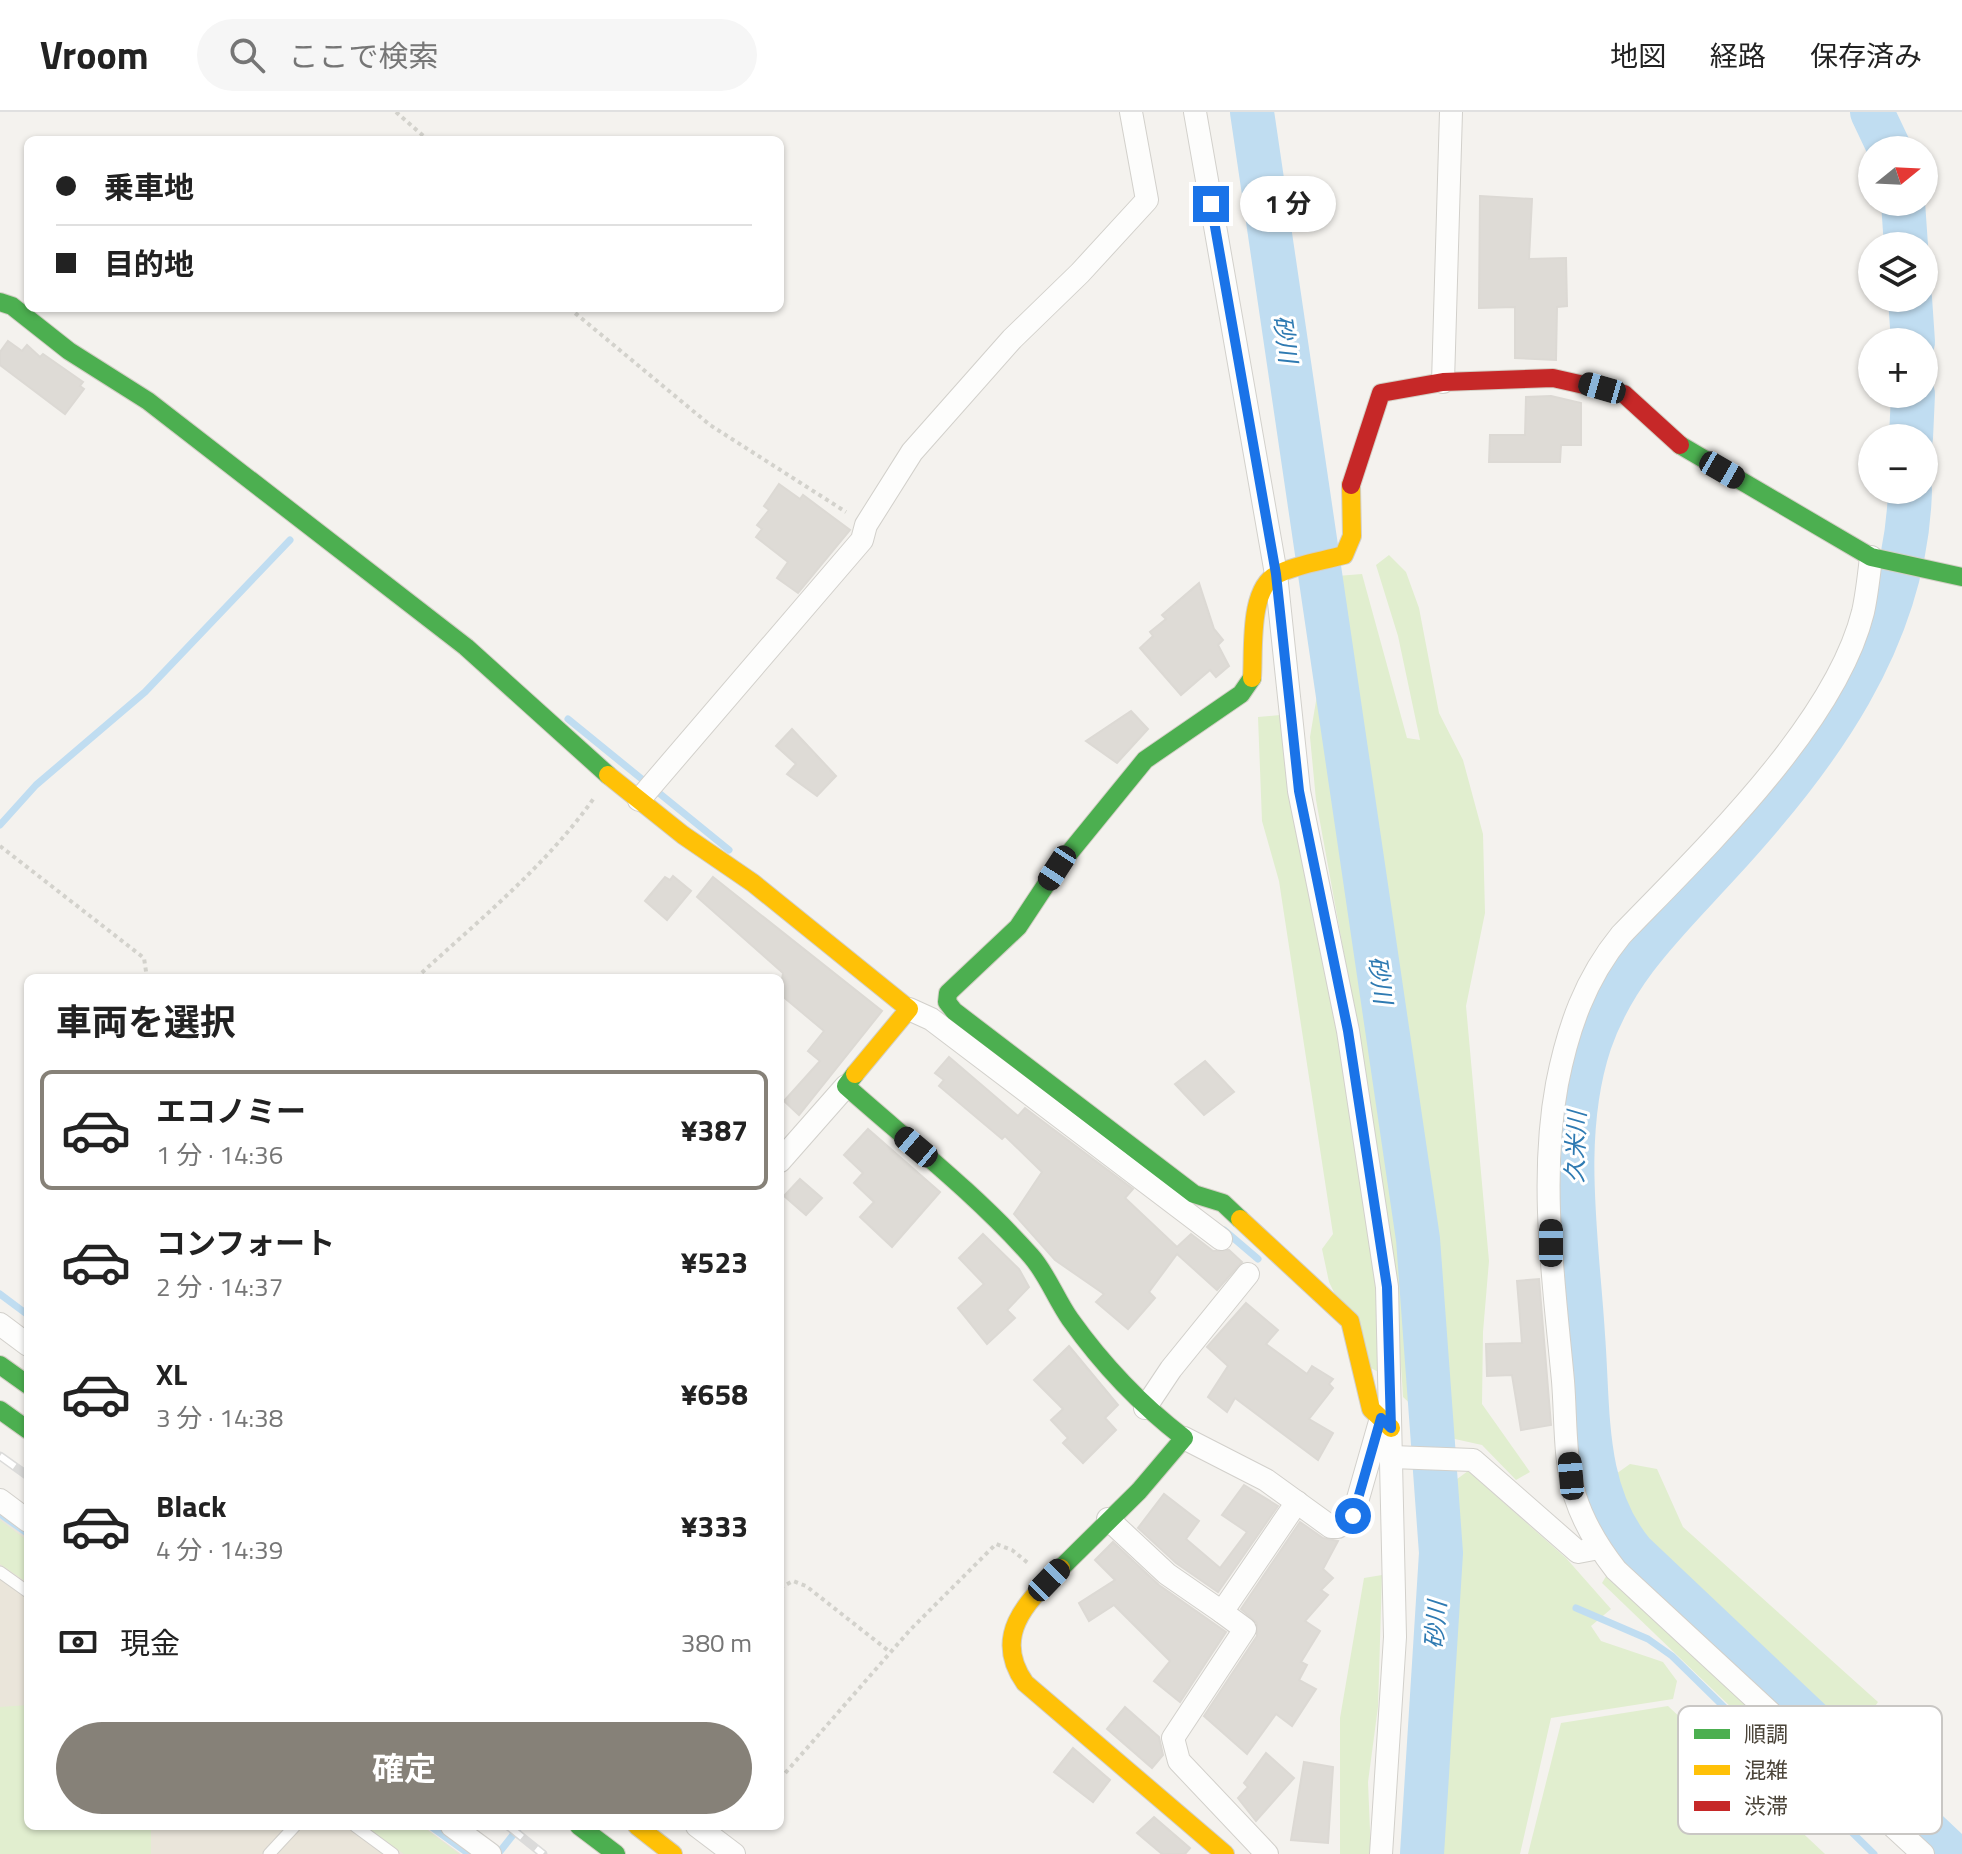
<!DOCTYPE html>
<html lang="ja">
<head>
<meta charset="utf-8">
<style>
	:root { --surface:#fff; --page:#f6f6f6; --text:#222; --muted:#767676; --line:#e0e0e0; --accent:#868178 }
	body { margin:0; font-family:"Titillium Web","Noto Sans JP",sans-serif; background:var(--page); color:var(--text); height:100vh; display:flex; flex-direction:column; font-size:30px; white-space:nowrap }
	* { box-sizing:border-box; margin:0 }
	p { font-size:26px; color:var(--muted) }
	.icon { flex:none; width:44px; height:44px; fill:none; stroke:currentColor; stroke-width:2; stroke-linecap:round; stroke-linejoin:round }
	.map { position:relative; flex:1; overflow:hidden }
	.panel { position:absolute; left:24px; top:862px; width:760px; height:856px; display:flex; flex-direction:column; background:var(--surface); border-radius:12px; box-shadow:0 2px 6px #0004 }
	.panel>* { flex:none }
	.banner { position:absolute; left:24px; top:24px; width:760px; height:176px; border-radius:12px; box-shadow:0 2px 6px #0004; display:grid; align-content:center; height:176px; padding:0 32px; background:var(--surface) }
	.needle { width:52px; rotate:72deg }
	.controls { position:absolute; left:1858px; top:24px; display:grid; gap:16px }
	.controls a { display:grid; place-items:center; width:80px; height:80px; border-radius:50%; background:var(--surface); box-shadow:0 2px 6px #0004; font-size:40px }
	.end { position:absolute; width:36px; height:36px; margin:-18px; border:10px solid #1a73e8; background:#fff; box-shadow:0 0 0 4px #fff }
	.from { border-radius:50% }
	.bubble { position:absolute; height:56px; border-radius:28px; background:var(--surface); box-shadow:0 2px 6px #0004; font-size:26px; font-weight:700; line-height:56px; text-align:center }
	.car { position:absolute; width:24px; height:48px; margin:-24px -12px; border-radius:10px; box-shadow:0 0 6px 2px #0007; background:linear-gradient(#222 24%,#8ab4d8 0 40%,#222 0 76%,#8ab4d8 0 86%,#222 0) }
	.banner b { display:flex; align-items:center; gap:28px; height:76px; font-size:30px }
	.banner b+b { border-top:2px solid var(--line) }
	.banner i { width:20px; height:20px; background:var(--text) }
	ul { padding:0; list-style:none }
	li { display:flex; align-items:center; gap:24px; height:120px; margin:0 16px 12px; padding:0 16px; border:4px solid transparent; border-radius:12px }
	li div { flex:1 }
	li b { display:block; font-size:30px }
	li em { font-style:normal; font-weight:700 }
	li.active { border-color:var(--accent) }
	li>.icon { width:72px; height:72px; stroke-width:1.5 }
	h2 { padding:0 32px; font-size:36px; line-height:96px }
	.pay { display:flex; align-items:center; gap:20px; height:88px; padding:0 32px; font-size:30px }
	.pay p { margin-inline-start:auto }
	.primary-button { display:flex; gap:16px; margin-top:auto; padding:16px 32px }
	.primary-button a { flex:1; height:92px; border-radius:48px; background:var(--accent); color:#fff; font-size:32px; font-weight:700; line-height:92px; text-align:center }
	header { display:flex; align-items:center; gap:48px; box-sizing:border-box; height:112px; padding:0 40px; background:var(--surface); border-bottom:2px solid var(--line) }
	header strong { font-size:38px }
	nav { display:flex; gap:44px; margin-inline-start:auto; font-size:28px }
	.search { width:560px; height:72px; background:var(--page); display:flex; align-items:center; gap:20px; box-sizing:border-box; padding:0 28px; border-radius:44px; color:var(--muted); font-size:30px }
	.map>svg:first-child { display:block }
</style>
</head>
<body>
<header>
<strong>Vroom</strong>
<div class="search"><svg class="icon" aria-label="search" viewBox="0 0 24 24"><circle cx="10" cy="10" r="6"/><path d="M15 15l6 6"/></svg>ここで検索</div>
<nav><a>地図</a><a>経路</a><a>保存済み</a></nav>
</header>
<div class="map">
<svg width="1962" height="1742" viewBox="0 0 1962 1742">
	<rect width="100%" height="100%" fill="#f4f2ee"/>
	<!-- education -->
	<polygon fill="#eae5da" points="0,1406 28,1426 28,1714 423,1714 461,1742 0,1742"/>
	<!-- green -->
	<g fill="#e1eecf">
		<polygon points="1389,443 1406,460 1419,496 1439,601 1463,648 1483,722 1485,801 1466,894 1489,1149 1483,1220 1482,1292 1530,1360 1516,1368 1482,1333 1446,1325 1403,1285 1395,1160 1357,913 1316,688 1310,625 1337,464 1362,462 1407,626 1420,628 1398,524 1376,453"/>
		<path d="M1280,603C1293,710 1318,814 1339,919C1361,1029 1377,1150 1382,1262L1371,1256L1329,1170L1322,1137L1333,1122L1279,769L1262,709L1258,605Z"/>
		<polygon points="1630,1352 1657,1357 1683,1415 1878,1590 1850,1630 1634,1433 1614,1392 1613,1364"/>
		<polygon points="1468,1359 1566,1446 1611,1497 1591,1514 1601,1529 1663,1550 1677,1569 1673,1587 1551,1606 1520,1742 1440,1742 1453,1581 1447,1393 1449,1373"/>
		<polygon points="0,1408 28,1429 28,1471 0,1452"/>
		<polygon points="1608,1461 1757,1601 1868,1714 1864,1723 1602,1471"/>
		<polygon points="1382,1463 1378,1595 1368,1670 1371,1742 1340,1742 1340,1606 1364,1466"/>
		<polygon points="28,1593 28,1714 151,1714 151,1742 0,1742 0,1595"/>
		<polygon points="1668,1594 1825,1742 1528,1742 1561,1611"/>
		<polygon points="365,1714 422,1714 459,1742 404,1742"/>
	</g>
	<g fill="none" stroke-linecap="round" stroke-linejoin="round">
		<!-- stream -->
		<g stroke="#c0ddf1" stroke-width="7">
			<polyline points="568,607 729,738"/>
			<polyline points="0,713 36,673 145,580 290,428"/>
			<polyline points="1224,1118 1258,1147"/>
			<polyline points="0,1182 28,1203"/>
			<polyline points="0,1402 28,1422"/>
			<polyline points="1576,1496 1648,1527 1672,1544 1874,1742"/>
			<polyline points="430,1714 469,1742"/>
			<polyline points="498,1742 520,1714"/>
		</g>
		<!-- river -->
		<g stroke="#c0ddf1" stroke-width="44">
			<polyline points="1252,0 1418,1127 1441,1441 1422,1742"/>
			<polyline points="1872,0 1890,38"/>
			<polyline points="1903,90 1906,134"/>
			<polyline points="1910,186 1913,230"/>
			<polyline points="1911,326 1913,282"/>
			<path d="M1910,378C1906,527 1817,645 1720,751C1669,807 1616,855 1590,930C1559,1023 1577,1127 1583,1223C1589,1300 1582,1379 1633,1441L1951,1742"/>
		</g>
	</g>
	<!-- building -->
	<g fill="#dedbd6" stroke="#dcd9d4" stroke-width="2">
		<polygon points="1480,84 1532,87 1529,147 1566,146 1567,194 1557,195 1556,248 1515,246 1515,195 1479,196"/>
		<polygon points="8,229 22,239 27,233 40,245 43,242 83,270 80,274 84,277 65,302 0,253 0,240"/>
		<polygon points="1551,284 1581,291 1581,333 1561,333 1560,350 1489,350 1490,323 1525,323 1526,285"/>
		<polygon points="779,372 800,387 803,383 850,418 798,481 777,466 788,450 756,425 762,417 757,413 769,398 764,394"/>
		<polygon points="1199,471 1214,517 1223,528 1218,533 1229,554 1216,565 1210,558 1181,583 1140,536 1153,524 1150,520 1166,507 1162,503"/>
		<polygon points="1131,599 1148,617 1117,651 1086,629"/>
		<polygon points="792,617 836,664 817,684 787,662 796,652 776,634"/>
		<polygon points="673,764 691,779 667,808 645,789 665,765 670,768"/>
		<polygon points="713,765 882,899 799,1003 784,989 820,949 808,939 824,919 780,882 783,861 697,785"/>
		<polygon points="949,945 1018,1004 1025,996 1133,1077 1125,1086 1177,1135 1191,1122 1213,1139 1229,1138 1242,1150 1217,1178 1177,1142 1149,1180 1155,1186 1128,1217 1096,1190 1104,1182 1055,1148 1014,1102 1042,1060 1005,1024 1002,1027 939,974 944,968 935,961"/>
		<polygon points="1205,949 1234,980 1204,1003 1175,972"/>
		<polygon points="868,1017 940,1080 892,1135 860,1105 874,1090 854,1071 863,1061 844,1043"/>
		<polygon points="800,1067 822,1086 806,1103 784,1084"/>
		<polygon points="983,1122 1019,1157 1029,1175 1007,1198 1015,1206 987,1232 958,1196 984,1172 959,1146"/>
		<polygon points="1539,1167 1551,1313 1521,1318 1512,1263 1487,1264 1486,1232 1522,1231 1517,1169"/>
		<polygon points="1246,1191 1278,1218 1266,1232 1307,1262 1312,1254 1333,1267 1329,1272 1333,1276 1309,1307 1333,1321 1318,1348 1235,1286 1227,1300 1208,1285 1228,1254 1207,1235"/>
		<polygon points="1069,1234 1118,1293 1105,1306 1116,1318 1083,1351 1063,1331 1068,1326 1051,1308 1063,1297 1034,1268"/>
		<polygon points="1244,1373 1278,1394 1218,1480 1176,1451 1138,1416 1164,1382 1199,1409 1186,1427 1220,1456 1247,1420 1222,1403"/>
		<polygon points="1300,1410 1323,1426 1338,1429 1323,1457 1333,1466 1321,1478 1328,1483 1305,1509 1320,1519 1301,1550 1307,1553 1299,1568 1316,1577 1292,1614 1276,1602 1247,1642 1204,1604 1257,1524 1257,1511 1241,1497"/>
		<polygon points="1113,1430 1159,1473 1226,1520 1180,1590 1154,1569 1170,1549 1114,1493 1089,1509 1079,1491 1115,1468 1095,1448"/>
		<polygon points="1125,1595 1159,1625 1163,1643 1152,1656 1107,1617"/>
		<polygon points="1073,1636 1110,1668 1093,1690 1054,1660"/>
		<polygon points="1266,1641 1294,1666 1256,1709 1238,1686 1248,1675 1244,1671"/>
		<polygon points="1304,1650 1333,1655 1328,1731 1291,1728"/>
		<polygon points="1154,1705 1190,1736 1185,1742 1162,1742 1137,1721"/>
	</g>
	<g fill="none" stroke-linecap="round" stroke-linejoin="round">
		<defs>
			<g id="lane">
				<polyline points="0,1460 28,1480"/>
				<polyline points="355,1714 393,1742"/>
				<polyline points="269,1742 295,1714"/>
			</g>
			<g id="street">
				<polyline points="1195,0 1276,462 1299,679 1348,919 1387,1175 1395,1525 1381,1742"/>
				<polyline points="1443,270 1451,0"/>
				<path d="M1871,445C1869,463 1867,482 1863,500C1835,613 1701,740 1621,823C1585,867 1568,916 1557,972C1539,1069 1554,1172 1563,1269C1566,1306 1564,1348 1575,1384C1584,1412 1598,1435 1616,1458L1923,1742"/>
				<polyline points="639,688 862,428 866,413 912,340 1012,227 1080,161 1147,88 1131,0"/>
				<polyline points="909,897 931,907 1221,1127"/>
				<polyline points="780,1049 846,974"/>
				<polyline points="0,1212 28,1233"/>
				<polyline points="1145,1296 1171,1257 1248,1162"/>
				<polyline points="1184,1326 1266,1368 1331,1415 1338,1415 1353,1404 1381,1306"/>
				<polyline points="1392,1345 1473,1348 1578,1440 1599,1436"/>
				<polyline points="0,1388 28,1409"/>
				<polyline points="1108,1407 1167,1462 1222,1500"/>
				<polyline points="452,1714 490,1742"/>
				<polyline points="697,1714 734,1742"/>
				<polyline points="1267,1742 1179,1649 1173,1626 1245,1517 1222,1500 1297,1390"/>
			</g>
			<g id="fast">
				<polyline points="0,190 12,194 69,239 148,289 466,535 608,663"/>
				<polyline points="1680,333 1871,445 1962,465"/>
				<path d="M855,962L846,974C908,1029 976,1082 1031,1144C1047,1162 1056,1187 1070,1207C1102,1252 1141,1293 1184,1326L1139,1379L1061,1456"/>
				<polyline points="1240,1107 1223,1091 1194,1082 954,899 947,890 948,881 1018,815 1057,756 1145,648 1241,582 1252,566"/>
				<polyline points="0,1253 28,1273"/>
				<polyline points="0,1298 28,1318"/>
				<polyline points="579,1714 616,1742"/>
			</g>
			<g id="slow">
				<path d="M1252,566C1254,539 1248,475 1278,462C1298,452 1323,449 1344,443L1352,424L1351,373"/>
				<polyline points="608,663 683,723 753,771 909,897 855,962"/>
				<polyline points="1240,1107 1350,1209 1371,1297 1391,1316"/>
				<path d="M1061,1456C1028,1489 991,1523 1025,1571L1225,1742"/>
				<polyline points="637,1714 673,1742"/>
			</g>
			<polyline id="jam" points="1351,373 1381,281 1443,270 1553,266 1624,282 1680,333"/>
		</defs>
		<!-- lane casing -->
		<use href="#lane" stroke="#d2d0cb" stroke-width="13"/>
		<!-- street casing -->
		<use href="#street" stroke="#d2d0cb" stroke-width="24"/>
		<!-- fast casing -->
		<use href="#fast" stroke="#d3cfc5" stroke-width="20"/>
		<!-- slow casing -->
		<use href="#slow" stroke="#d3cfc5" stroke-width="20"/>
		<!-- jam casing -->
		<use href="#jam" stroke="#d3cfc5" stroke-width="20"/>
		<!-- path -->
		<g stroke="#d3d2cc" stroke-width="4" stroke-dasharray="4 4" stroke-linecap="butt">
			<polyline points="396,0 428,28"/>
			<polyline points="569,196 710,313 846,400"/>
			<polyline points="0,734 144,846 147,866"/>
			<path d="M416,866C477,810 546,754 594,686"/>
			<polyline points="780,1476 793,1469 806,1474 890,1540"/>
			<polyline points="780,1667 910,1518 996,1432 1012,1438 1028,1451"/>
		</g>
		<!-- lane -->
		<use href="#lane" stroke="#fdfdfc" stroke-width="11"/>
		<!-- street -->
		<use href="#street" stroke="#fdfdfc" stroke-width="22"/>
		<!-- fast -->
		<use href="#fast" stroke="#4caf50" stroke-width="18"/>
		<!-- slow -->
		<use href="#slow" stroke="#ffc107" stroke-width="18"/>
		<!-- jam -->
		<use href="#jam" stroke="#c62828" stroke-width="18"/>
		<defs>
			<g id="rail">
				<polyline points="0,1344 28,1364"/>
				<polyline points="508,1714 543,1742"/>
			</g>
		</defs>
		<!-- rail casing -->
		<use href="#rail" stroke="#dbdbda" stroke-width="9"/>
		<!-- rail -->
		<use href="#rail" stroke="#fff" stroke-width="6" stroke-dasharray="18" stroke-linecap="butt"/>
	</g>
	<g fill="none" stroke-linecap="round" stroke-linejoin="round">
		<!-- route -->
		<polyline stroke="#1a73e8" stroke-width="10" points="1211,92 1276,462 1299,679 1348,919 1387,1175 1391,1316 1381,1306 1353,1404"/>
	</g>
	<g text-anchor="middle" stroke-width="6" stroke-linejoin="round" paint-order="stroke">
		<!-- water labels -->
		<g font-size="24" font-style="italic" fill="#2e7ab2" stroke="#fff">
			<text transform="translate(1285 227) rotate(82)" y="8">砂川</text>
			<text transform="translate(1380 868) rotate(82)" y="8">砂川</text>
			<text transform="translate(1576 1035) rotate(-88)" y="8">久米川</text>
			<text transform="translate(1436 1513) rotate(-86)" y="8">砂川</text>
		</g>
	</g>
	<!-- legend -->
	<rect x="1678" y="1594" width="264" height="128" rx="12" fill="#fff" stroke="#c9c7c4" stroke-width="2"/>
	<rect x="1694" y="1617" width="36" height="10" fill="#4caf50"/>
	<rect x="1694" y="1653" width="36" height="10" fill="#ffc107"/>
	<rect x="1694" y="1689" width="36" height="10" fill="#c62828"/>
	<g font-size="22" fill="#4b4439">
		<text x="1744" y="1630">順調</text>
		<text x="1744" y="1666">混雑</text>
		<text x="1744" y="1702">渋滞</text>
	</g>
</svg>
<div class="controls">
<a><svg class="needle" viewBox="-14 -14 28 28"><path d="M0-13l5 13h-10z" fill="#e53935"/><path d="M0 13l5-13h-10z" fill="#767676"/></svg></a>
<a><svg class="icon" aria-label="layers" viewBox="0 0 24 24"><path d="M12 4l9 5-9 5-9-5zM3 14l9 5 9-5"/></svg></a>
<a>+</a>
<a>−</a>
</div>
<i class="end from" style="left:1353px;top:1404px"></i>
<i class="end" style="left:1211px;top:92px"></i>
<div class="bubble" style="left:1240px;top:64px;width:96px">1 分</div>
<i class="car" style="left:1602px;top:276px;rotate:286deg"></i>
<i class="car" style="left:1722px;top:358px;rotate:120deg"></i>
<i class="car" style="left:1057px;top:756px;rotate:213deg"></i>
<i class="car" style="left:916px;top:1035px;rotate:310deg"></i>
<i class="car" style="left:1551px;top:1131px;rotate:0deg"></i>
<i class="car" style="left:1571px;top:1364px;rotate:355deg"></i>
<i class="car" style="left:1049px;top:1468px;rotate:44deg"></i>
<div class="banner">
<b><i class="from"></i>乗車地</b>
<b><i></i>目的地</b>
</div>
<section class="panel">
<h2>車両を選択</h2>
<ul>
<li class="active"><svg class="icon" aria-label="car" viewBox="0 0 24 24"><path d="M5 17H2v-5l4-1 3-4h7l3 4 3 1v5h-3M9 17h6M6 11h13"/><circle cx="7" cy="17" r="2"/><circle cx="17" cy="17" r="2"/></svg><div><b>エコノミー</b><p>1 分 · 14:36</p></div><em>¥387</em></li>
<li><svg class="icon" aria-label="car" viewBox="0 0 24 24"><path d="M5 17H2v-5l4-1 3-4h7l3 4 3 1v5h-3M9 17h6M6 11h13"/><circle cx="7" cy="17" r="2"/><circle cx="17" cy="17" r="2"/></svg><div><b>コンフォート</b><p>2 分 · 14:37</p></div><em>¥523</em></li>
<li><svg class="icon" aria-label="car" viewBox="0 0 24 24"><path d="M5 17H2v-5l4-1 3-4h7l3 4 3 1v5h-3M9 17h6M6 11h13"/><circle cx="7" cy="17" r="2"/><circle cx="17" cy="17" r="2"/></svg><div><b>XL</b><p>3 分 · 14:38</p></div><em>¥658</em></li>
<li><svg class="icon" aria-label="car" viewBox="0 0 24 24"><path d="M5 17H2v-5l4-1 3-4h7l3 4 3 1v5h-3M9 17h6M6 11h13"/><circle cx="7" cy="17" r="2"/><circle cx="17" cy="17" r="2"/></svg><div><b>Black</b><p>4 分 · 14:39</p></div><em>¥333</em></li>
</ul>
<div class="pay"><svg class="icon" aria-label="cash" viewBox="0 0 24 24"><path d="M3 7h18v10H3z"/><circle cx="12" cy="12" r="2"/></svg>現金<p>380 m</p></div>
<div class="primary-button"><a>確定</a></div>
</section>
</div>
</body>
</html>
